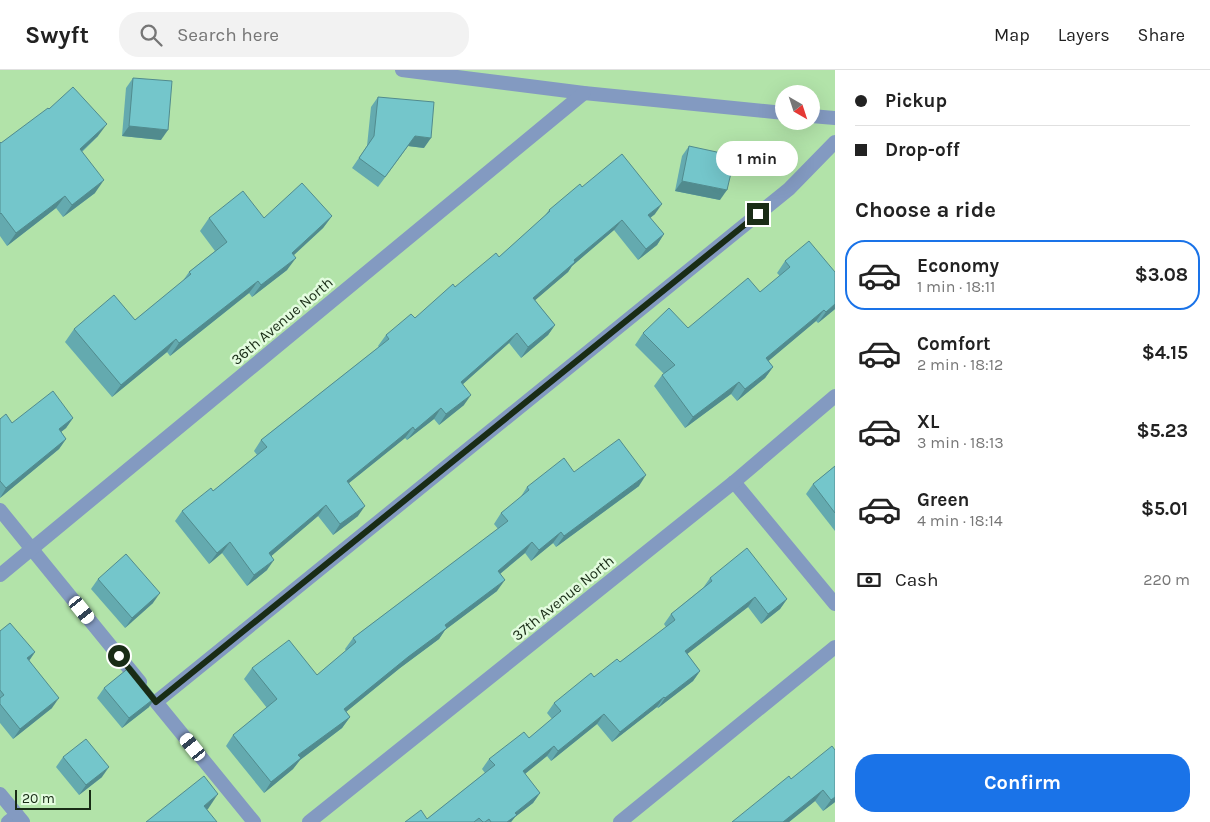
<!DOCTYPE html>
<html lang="en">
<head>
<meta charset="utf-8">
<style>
	:root { --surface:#fff; --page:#f2f2f2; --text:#222; --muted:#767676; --line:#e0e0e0; --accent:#1a73e8 }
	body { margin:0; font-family:Karla,sans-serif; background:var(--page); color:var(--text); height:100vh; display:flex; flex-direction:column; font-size:19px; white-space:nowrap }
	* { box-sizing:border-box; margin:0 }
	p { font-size:16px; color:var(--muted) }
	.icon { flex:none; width:28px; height:28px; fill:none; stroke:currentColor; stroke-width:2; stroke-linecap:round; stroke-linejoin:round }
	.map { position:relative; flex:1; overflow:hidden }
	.sheet { display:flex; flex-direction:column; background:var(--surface); width:375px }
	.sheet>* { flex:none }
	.top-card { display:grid; align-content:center; height:110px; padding:0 20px; background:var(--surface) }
	.needle { width:32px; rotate:141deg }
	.tools { position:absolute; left:775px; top:15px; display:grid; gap:10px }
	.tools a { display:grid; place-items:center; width:45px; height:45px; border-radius:50%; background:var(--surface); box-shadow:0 5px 20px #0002; font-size:25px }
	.scale { position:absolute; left:15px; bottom:12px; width:76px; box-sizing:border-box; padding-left:5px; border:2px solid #192c16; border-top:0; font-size:14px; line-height:18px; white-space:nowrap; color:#192c16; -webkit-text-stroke:4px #e3fcdf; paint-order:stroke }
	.end { position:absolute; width:22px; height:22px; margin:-11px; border:6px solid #192c16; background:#fff; box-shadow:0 0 0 2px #fff }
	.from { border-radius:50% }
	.bubble { position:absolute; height:35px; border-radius:18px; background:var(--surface); box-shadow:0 5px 20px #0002; font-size:16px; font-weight:700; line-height:35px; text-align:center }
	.car { position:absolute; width:15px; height:30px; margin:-15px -8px; border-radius:6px; box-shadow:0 0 4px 1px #0007; background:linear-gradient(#fff 24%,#345 0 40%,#fff 0 76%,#345 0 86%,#fff 0) }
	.top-card b { display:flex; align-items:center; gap:18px; height:48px; font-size:19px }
	.top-card b+b { border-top:1px solid var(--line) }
	.top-card i { width:12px; height:12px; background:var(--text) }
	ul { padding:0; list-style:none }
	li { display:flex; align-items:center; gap:15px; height:70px; margin:0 10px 8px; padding:0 10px; border:2px solid transparent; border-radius:20px }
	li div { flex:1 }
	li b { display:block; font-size:19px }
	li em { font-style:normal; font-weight:700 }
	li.selected { border-color:var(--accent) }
	li>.icon { width:45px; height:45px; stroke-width:1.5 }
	h2 { padding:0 20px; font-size:22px; line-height:60px }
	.pay { display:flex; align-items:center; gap:12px; height:55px; padding:0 20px; font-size:19px }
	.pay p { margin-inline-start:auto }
	.primary-button { display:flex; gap:10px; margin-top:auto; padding:10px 20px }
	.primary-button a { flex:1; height:58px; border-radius:20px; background:var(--accent); color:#fff; font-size:20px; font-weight:700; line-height:58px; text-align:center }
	header { display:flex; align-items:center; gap:30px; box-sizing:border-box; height:70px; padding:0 25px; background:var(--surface); border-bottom:1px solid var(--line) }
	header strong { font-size:24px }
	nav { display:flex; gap:28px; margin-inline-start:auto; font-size:18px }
	.search { width:350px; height:45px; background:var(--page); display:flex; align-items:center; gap:12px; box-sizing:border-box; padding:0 18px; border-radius:20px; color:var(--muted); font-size:19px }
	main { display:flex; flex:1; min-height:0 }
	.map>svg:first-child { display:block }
</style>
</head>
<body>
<header>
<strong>Swyft</strong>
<div class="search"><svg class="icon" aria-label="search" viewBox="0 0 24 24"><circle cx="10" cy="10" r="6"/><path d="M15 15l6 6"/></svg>Search here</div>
<nav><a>Map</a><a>Layers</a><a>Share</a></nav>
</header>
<main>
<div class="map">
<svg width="835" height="752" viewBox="0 0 835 752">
	<rect width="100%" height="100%" fill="#b2e3a9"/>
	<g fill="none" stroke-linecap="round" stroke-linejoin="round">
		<!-- service -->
		<g stroke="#839ac1" stroke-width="14">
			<polyline points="0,440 140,612"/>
			<polyline points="8,752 17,745"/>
			<polyline points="254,752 156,632 789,119 835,72"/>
			<polyline points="620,752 835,577"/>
		</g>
		<!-- minor -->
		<g stroke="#839ac1" stroke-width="14">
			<polyline points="402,0 584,23 784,43"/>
			<polyline points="811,46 835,48"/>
			<polyline points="734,412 835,534"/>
			<polyline points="0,505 584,23"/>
			<polyline points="309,752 734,412 835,326"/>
		</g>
		<!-- tertiary -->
		<polyline stroke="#839ac1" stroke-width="14" points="0,724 23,752"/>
	</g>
	<!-- wall -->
	<g fill="#64aaaf">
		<polygon points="133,8 161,70 122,66 126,18"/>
		<polygon points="378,27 424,78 408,76 378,117 352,98 367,76 371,37"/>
		<polygon points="49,39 98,66 82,82 95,123 63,147 56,138 7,176 0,166 0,72 1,73"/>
		<polygon points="689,76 720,130 675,121 682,86"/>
		<polygon points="582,117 655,144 650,148 664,164 657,175 638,190 614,160 572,196 568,202 535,230 555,255 548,265 521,288 509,273 463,314 464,335 439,355 434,349 407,370 405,368 349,413 358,446 333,465 318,446 271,486 267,500 247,516 222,483 209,494 175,451 182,441 213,421 257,385 254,381 261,370 379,277 378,276 386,265 415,248 455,217 499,187 544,147 549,140"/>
		<polygon points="332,146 323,158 294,185 287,200 252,227 249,223 170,286 167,282 112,327 65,272 74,259 135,250 182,212 189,202 215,181 200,161 209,148 264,148"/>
		<polygon points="785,191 835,202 835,239 818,253 816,251 768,291 773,297 765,308 737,331 731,324 685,358 654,316 662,305 664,304 635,275 643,263 688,258 760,222 780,206 777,203"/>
		<polygon points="73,348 66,358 61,362 66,369 59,379 0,428 0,349 12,353"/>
		<polygon points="835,396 835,461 806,424 813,414"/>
		<polygon points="574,402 639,416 556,477 553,473 531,491 525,483 500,504 497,521 445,560 439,569 400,598 346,642 350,647 342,658 300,690 293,699 264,723 226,676 233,665 267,638 244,609 252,598 317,605 346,581 345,579 353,568 498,459 494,454 501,443 520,428 527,417"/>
		<polygon points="710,508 787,529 780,539 761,554 748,537 687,584 700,601 693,611 658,638 657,637 612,672 597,654 551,691 547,686 525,704 540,723 533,733 515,747 511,752 405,752 427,749 485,703 482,699 489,689 529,668 552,649 547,643 554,633 620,592 666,557 664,554 671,544 703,518"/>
		<polygon points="98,509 153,533 125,558 91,519"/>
		<polygon points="0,561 35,582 29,591 52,638 13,669 0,653"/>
		<polygon points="104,618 149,637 122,658 97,628"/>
		<polygon points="835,680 835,732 823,741 815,731 789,752 732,752 791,709"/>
		<polygon points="63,687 102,707 79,725 56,697"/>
	</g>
	<!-- shaded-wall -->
	<g fill="#518b8e">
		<polygon points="107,54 98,66 71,91 80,79"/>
		<polygon points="129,56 168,60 161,70 122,66"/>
		<polygon points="415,66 431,68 424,78 408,76 378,117"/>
		<polygon points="104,110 95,123 63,147 72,135"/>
		<polygon points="682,111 727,120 720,130 675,121"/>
		<polygon points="65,126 56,138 7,176 16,163"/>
		<polygon points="662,134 655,144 641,155 648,145"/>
		<polygon points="332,146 323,158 283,195 292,183"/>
		<polygon points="622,150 614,160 572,196 568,202 526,238 533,228 574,190"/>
		<polygon points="664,164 657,175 638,190 646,179"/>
		<polygon points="296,188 287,200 252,227 261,215"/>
		<polygon points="258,211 249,223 170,286 179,273"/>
		<polygon points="835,234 835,239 818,253 826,242"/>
		<polygon points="824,240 816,251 758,300 766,288"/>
		<polygon points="555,255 548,265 521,288 528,277"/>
		<polygon points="517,263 509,273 454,322 461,312"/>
		<polygon points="176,269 167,282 112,327 121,315"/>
		<polygon points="773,297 765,308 737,331 745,319"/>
		<polygon points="739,312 731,324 685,358 693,347"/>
		<polygon points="471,325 464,335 439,355 446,344"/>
		<polygon points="441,338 434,349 407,370 415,360"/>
		<polygon points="73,348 66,358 52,369 59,359"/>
		<polygon points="413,357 405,368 339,421 347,411"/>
		<polygon points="66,369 59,379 0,428 6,418"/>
		<polygon points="646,405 639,416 556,477 564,466"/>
		<polygon points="326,435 318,446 262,494 269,483"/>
		<polygon points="365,436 358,446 333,465 340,454"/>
		<polygon points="561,462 553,473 531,491 539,480"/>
		<polygon points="230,472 222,483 209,494 217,483"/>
		<polygon points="532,472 525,483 490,512 498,501"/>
		<polygon points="274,490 267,500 247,516 254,505"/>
		<polygon points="505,510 497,521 445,560 439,569 400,598 336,650 344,639 445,555"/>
		<polygon points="160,523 153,533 125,558 132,548"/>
		<polygon points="755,527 748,537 678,591 685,581"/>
		<polygon points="787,529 780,539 761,554 768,544"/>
		<polygon points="35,582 28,592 27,588"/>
		<polygon points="700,601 693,611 658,638 665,628"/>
		<polygon points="156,627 149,637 122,658 129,648"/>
		<polygon points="664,627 657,637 612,672 620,662"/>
		<polygon points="59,628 52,638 13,669 20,659"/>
		<polygon points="604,644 597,654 551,691 558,681"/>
		<polygon points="350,647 342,658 300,690 293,699 264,723 271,712 298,685"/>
		<polygon points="554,676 547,686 516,711 523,701"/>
		<polygon points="109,697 102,707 79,725 86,715"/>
		<polygon points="823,720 815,731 789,752 783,752"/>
		<polygon points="540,723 533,733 515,747 511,752 507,752 515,743"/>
		<polygon points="218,724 208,739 194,750 204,736"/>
		<polygon points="835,727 835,732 823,741 831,730"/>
	</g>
	<!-- building -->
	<g fill="#74c6cb" stroke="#518b8e">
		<polygon points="133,8 172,11 168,60 129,56"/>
		<polygon points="73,17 107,54 80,79 104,110 72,135 65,126 16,163 1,143 0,144 0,72 1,73 48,38 49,39"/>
		<polygon points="378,27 434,32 431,68 415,66 385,107 359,88 374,66"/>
		<polygon points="689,76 735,86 727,120 682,111"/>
		<polygon points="622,84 662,134 648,145 664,164 646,179 622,150 574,190 575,192 533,228 555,255 528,277 517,263 461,312 471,325 446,344 441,338 415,360 413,357 347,411 365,436 340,454 326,435 269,483 274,490 254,505 230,472 217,483 182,441 211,418 213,421 267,377 261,370 389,269 386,265 411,244 415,248 453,214 455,217 496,183 499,187 550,141 549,140 580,114 582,117"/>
		<polygon points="302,113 332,146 292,183 296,188 261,215 258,211 179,273 176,269 121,315 74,259 114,225 135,250 191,204 189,202 227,172 209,148 243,121 264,148"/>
		<polygon points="809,171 835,202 835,234 826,242 824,240 766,288 773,297 745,319 739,312 693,347 662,305 675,295 643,263 669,238 688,258 748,208 760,222 790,197 785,191"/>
		<polygon points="53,321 73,348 59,359 66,369 6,418 0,411 0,349 6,344 12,353"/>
		<polygon points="619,369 646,405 564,466 561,462 539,480 532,472 498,501 505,510 445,555 447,558 408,587 344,639 350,647 298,685 301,688 271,712 233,665 277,629 252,598 289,570 317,605 356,572 353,568 508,451 501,443 529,420 527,417 564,388 574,402"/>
		<polygon points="835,396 835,443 813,414"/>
		<polygon points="747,478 787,529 768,544 755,527 685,581 700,601 665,628 664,627 620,662 604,644 558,681 554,676 523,701 540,723 515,743 517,745 507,752 491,752 489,749 485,752 483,752 479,748 474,752 405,752 421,740 427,749 495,695 489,689 524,662 529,668 561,641 554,633 591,603 594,607 617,589 620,592 675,550 671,544 712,511 710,508"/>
		<polygon points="126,484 160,523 132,548 98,509"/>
		<polygon points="10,553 35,582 27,588 59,628 20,659 0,634 0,628 4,625 0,620 0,561"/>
		<polygon points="131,596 156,627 129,648 104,618"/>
		<polygon points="86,669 109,697 86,715 63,687"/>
		<polygon points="832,676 835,680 835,727 831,730 823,720 783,752 732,752 789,706 791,709"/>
		<polygon points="204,706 218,724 204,736 217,752 146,752"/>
	</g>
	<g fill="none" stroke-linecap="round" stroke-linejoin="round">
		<!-- route -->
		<polyline stroke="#192c16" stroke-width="6" points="119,586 156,632 758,144"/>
	</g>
	<g text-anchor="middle" stroke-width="5" stroke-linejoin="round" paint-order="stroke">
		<!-- street labels -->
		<g font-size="15" fill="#192c16" stroke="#e3fcdf">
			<text transform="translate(282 251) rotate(-40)" y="5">36th Avenue North</text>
			<text transform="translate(563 528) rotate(-39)" y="5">37th Avenue North</text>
		</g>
	</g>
</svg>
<div class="tools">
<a><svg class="needle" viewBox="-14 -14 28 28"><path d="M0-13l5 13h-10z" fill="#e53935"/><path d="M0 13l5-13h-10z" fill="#767676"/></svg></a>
</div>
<div class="scale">20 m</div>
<i class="end from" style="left:119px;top:586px"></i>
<i class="end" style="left:758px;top:144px"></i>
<div class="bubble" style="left:716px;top:71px;width:82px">1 min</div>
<i class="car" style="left:82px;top:540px;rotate:141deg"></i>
<i class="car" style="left:193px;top:677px;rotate:321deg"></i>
</div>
<section class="sheet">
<div class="top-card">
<b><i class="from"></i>Pickup</b>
<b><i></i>Drop-off</b>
</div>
<h2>Choose a ride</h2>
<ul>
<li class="selected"><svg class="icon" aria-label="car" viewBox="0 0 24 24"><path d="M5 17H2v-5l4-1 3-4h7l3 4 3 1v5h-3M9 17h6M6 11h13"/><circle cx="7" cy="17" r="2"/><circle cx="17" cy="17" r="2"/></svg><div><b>Economy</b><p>1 min · 18:11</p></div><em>$3.08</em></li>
<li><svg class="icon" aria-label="car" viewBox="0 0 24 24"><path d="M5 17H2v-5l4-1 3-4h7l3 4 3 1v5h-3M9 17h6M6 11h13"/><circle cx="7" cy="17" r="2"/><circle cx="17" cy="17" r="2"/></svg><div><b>Comfort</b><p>2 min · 18:12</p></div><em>$4.15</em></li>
<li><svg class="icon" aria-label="car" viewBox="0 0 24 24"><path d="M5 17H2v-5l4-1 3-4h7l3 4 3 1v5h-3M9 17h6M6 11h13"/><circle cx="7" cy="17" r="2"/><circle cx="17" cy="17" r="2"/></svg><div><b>XL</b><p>3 min · 18:13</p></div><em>$5.23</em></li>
<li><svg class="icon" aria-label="car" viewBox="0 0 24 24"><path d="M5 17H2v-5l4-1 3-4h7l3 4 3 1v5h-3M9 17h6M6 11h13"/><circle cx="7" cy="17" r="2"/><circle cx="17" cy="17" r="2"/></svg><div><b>Green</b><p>4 min · 18:14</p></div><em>$5.01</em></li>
</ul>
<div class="pay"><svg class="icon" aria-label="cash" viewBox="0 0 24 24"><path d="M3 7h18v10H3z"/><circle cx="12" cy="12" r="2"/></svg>Cash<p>220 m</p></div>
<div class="primary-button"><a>Confirm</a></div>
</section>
</main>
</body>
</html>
